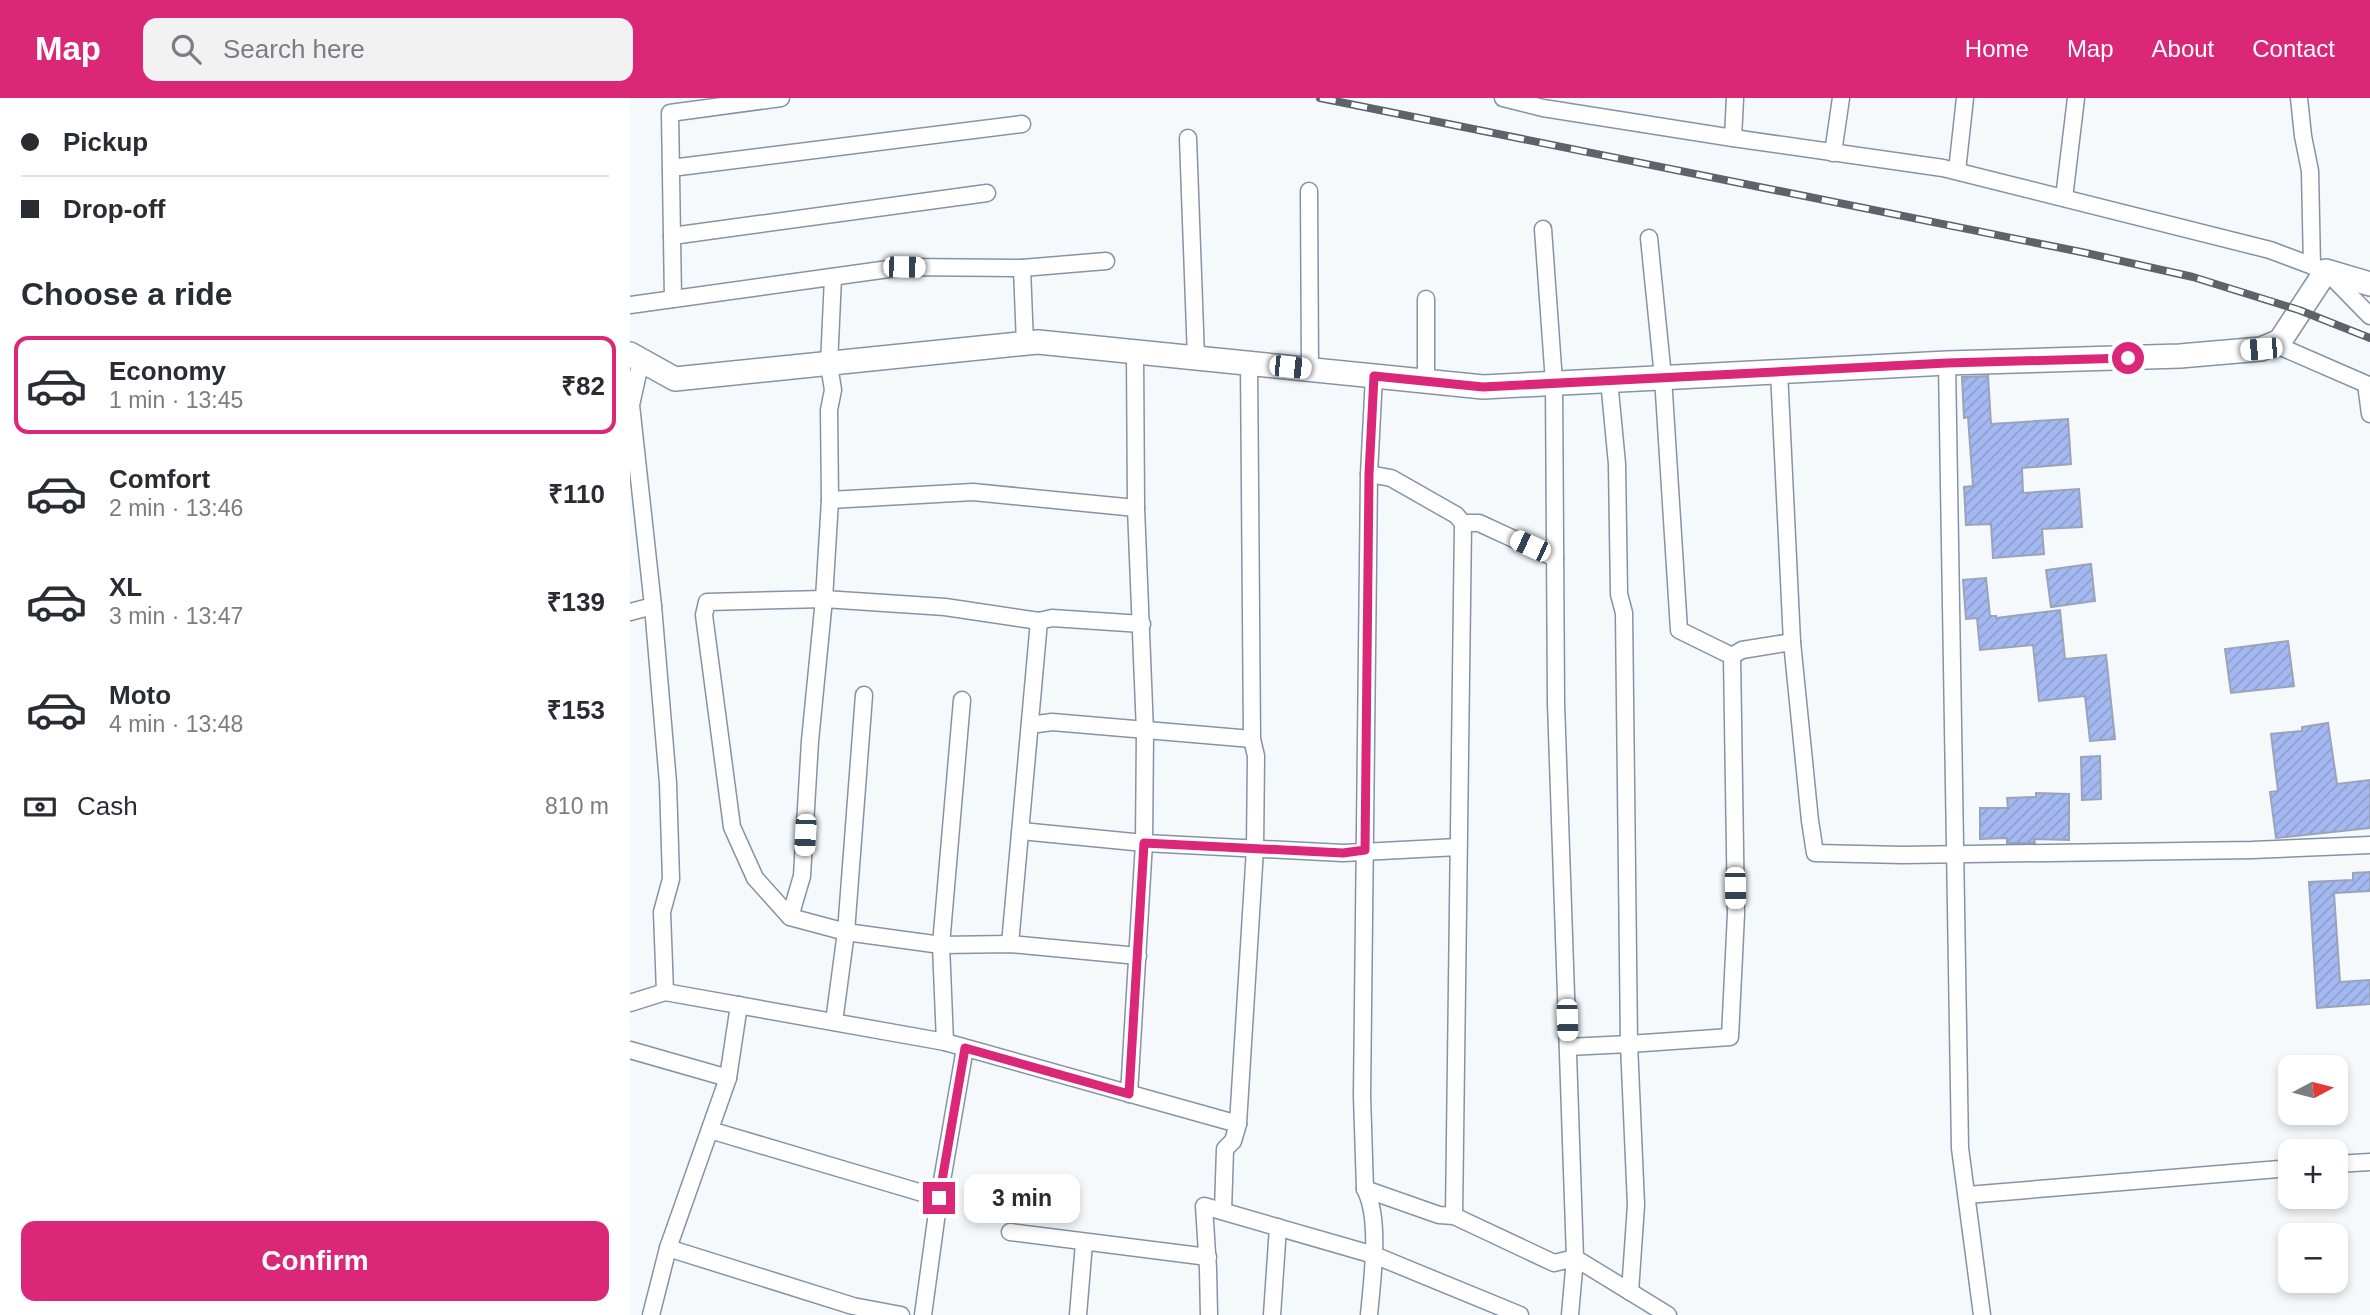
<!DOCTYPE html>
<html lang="en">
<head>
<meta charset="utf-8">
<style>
	:root { --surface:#fff; --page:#f2f2f3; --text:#2b2b33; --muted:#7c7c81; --line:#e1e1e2; --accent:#db2777 }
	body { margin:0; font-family:Arial,sans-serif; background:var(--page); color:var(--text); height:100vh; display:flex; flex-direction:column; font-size:26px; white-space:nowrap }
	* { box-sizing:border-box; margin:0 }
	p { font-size:23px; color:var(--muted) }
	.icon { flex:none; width:38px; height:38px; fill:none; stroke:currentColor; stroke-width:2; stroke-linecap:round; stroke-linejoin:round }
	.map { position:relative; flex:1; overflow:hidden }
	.details { display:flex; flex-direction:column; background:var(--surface); width:630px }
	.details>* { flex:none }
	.top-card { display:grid; align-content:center; height:154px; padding:0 21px; background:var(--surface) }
	.needle { width:46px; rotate:83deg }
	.buttons { position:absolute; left:1648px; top:957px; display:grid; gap:14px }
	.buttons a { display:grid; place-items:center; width:70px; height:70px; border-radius:14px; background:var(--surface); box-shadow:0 4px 10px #0003; font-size:35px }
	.end { position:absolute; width:32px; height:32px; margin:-16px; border:9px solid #db2777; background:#fff; box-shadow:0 0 0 4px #fff }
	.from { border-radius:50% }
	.bubble { position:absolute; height:49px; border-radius:14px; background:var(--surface); box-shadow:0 4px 10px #0003; font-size:23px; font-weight:800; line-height:49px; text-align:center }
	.car { position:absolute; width:21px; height:42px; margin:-21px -10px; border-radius:9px; box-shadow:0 0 5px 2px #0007; background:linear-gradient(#fff 24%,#345 0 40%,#fff 0 76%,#345 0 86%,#fff 0) }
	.top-card b { display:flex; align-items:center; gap:24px; height:66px; font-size:26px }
	.top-card b+b { border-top:2px solid var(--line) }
	.top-card i { width:18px; height:18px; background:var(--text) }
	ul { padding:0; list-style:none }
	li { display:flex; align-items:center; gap:21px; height:98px; margin:0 14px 10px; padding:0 7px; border:4px solid transparent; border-radius:14px }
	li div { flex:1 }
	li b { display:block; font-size:26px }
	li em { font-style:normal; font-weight:800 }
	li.selected { border-color:var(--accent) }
	li>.icon { width:63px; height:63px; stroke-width:1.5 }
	h2 { padding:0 21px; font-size:32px; line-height:84px }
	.pay { display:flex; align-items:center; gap:18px; height:77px; padding:0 21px; font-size:26px }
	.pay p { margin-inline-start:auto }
	.button { display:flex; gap:14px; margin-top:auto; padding:14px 21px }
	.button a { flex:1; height:80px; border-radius:14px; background:var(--accent); color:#fff; font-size:28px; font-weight:800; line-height:80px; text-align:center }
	header { display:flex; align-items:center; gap:42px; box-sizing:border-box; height:98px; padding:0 35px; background:var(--accent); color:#fff }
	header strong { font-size:33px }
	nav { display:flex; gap:38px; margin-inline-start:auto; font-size:24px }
	.search { width:490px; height:63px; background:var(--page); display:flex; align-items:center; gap:18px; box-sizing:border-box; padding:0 24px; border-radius:14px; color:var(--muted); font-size:26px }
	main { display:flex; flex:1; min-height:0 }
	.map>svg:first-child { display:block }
</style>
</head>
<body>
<header>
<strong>Map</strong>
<div class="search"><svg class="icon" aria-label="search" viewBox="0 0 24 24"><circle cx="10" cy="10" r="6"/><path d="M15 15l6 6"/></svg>Search here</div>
<nav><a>Home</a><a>Map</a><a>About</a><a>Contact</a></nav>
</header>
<main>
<section class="details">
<div class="top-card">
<b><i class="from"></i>Pickup</b>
<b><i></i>Drop-off</b>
</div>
<h2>Choose a ride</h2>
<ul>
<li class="selected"><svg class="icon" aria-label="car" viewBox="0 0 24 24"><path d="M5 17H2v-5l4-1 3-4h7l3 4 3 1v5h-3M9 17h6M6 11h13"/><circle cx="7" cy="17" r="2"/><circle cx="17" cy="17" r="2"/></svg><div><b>Economy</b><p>1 min · 13:45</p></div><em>₹82</em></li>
<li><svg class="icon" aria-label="car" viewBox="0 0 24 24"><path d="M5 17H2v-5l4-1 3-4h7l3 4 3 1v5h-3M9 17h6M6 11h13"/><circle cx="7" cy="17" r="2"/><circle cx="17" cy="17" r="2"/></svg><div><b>Comfort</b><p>2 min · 13:46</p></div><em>₹110</em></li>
<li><svg class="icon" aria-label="car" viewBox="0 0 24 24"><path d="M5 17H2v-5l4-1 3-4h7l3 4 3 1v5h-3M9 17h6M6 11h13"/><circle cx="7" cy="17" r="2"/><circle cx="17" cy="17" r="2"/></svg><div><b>XL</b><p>3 min · 13:47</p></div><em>₹139</em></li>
<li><svg class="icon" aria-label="car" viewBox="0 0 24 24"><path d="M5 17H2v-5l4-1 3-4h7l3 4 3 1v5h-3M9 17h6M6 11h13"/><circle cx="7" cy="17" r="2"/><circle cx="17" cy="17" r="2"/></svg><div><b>Moto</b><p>4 min · 13:48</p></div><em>₹153</em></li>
</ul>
<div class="pay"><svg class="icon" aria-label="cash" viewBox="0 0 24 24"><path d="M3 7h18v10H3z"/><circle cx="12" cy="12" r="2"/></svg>Cash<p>810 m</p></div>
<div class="button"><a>Confirm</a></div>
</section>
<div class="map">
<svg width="1740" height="1217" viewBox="0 0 1740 1217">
	<defs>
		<pattern id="building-hatch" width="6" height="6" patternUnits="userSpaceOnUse" patternTransform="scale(1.75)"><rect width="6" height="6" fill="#a4b8f1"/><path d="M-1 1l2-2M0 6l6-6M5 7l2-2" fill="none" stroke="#8d9ecf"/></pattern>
	</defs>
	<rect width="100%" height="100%" fill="#f5f9fc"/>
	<!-- building -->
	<g fill="url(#building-hatch)" stroke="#9ba3b8" stroke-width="2">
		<polygon points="1358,278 1361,326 1438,321 1441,366 1392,370 1393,395 1449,391 1452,429 1412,431 1414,456 1363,460 1361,426 1336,427 1334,389 1343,388 1338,319 1334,320 1332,279"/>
		<polygon points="1461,466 1465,503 1421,509 1416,472"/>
		<polygon points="1356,480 1360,518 1366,518 1366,520 1430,512 1435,561 1476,557 1485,641 1460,643 1455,598 1409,603 1403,547 1350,552 1347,520 1336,521 1333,482"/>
		<polygon points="1658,543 1664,588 1601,595 1595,551"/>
		<polygon points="1698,625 1707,686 1740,682 1740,730 1646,740 1640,694 1648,693 1641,636 1672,633 1672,629"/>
		<polygon points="1470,658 1471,701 1452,702 1451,659"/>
		<polygon points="1406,695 1439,696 1439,742 1404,741 1405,745 1377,745 1377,740 1350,741 1350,710 1378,710 1377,700 1406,699"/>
		<polygon points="1740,774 1740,793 1704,795 1710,884 1740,882 1740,906 1687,910 1679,784 1723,782 1723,775"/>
	</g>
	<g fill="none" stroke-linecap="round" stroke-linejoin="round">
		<defs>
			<g id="street">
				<polyline points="873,0 913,10 1103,40 1313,70 1640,152 1696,173 1740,218"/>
				<polyline points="1669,0 1673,38 1680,73 1682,168"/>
				<polyline points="558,40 566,260"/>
				<polyline points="1103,40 1105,0"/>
				<polyline points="1203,55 1211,0"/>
				<polyline points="41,70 392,26"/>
				<polyline points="1327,73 1335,0"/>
				<polyline points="679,93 680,271"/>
				<polyline points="1434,100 1446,0"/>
				<polyline points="913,131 924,284 926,605 945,1160 1038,1217"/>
				<polyline points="42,138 357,95"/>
				<polyline points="1019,140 1033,279 1049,532 1102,558"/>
				<polyline points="392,170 395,246"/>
				<polyline points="203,179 199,267 203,292 199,312 200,402 194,501 180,643 172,778 160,819 216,834 311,847 380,846 508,858"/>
				<polyline points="43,201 40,15 151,0"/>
				<polyline points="796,201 796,283"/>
				<polyline points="0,207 273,169 392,170 476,163"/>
				<polyline points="1644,246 1736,286 1740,316"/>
				<polyline points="1317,265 1330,1050 1352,1217"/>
				<polyline points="1149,273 1162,544 1180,723 1185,755 1273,757 1622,752 1740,747"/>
				<polyline points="979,282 987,366 989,496 994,515 999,946 1100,939 1106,816 1102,558"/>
				<polyline points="739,376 761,380 826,417 833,425 824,1118"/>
				<polyline points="200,402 343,394 506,410"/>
				<polyline points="833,425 849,425 925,460"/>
				<polyline points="23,508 38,685 41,781 32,814 35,894"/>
				<polyline points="0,514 23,508 1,307 11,262"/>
				<polyline points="1102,558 1112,552 1162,544"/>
				<polyline points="400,627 422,624 622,641"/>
				<polyline points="391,733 514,745 713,755 828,749"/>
				<polyline points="160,819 125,780 102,729 74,517 77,504 194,501 315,509 409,523 422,520 512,526"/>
				<polyline points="380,846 409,523"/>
				<polyline points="0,905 35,894 315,944 608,1026"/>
				<polyline points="204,924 216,834 234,597"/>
				<polyline points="315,944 311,847 332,602"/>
				<polyline points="938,949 999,946 1006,1107 1000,1194"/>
				<polyline points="0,952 98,980"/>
				<polyline points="499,996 514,745 515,634 506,410 505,254"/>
				<polyline points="80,1032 309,1100"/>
				<polyline points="1706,1066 1740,1064"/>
				<polyline points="735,1091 809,1117 824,1118 924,1165 945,1160 940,1217"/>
				<polyline points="1337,1097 1661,1070"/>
				<polyline points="593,1113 595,1051 603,1043 608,1026 625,751 626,658 622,641 619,265"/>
				<polyline points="380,1134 578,1159"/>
				<polyline points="38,1150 223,1208 271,1217"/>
				<polyline points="21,1217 38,1150 98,980 109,907"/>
				<polyline points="293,1217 309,1100 335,950"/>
				<polyline points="448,1217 454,1145"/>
				<polyline points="579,1217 578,1171 574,1108 744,1157 890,1217"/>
				<polyline points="642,1217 648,1129"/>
				<path d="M739,1217C742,1183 751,1121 735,1091L732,998L739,376L744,278"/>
			</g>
			<polyline id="secondary" points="0,256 45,281 408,244 853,289 1317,265 1550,258 1631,251 1650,243 1696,173 1740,186"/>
		</defs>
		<!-- street casing -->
		<use href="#street" stroke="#8394a6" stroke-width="19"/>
		<!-- secondary casing -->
		<use href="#secondary" stroke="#8394a6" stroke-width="26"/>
		<!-- street -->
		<use href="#street" stroke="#fff" stroke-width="16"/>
		<!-- secondary -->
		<use href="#secondary" stroke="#fff" stroke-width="23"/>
		<defs>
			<polyline id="rail" points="690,0 1456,155 1563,179 1669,212 1740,240"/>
		</defs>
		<!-- rail casing -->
		<use href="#rail" stroke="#5d6369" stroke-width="8"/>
		<!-- rail -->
		<use href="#rail" stroke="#fff" stroke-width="5" stroke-dasharray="16" stroke-linecap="butt"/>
	</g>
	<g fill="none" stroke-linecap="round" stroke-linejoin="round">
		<!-- route -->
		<polyline stroke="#db2777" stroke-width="9" points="309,1100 335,950 499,996 514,745 713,755 735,752 739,376 744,278 853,289 1317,265 1498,260"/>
	</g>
</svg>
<div class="buttons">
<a><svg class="needle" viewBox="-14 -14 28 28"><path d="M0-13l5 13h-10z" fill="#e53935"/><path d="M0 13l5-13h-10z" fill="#7c7c81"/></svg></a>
<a>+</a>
<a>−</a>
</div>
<i class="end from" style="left:1498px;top:260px"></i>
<i class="end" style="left:309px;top:1100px"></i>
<div class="bubble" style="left:334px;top:1076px;width:116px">3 min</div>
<i class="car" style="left:274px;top:169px;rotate:91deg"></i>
<i class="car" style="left:1631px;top:251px;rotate:265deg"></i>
<i class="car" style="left:660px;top:269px;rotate:96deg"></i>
<i class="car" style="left:900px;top:448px;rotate:295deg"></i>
<i class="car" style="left:175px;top:737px;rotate:183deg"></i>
<i class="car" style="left:1105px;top:790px;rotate:179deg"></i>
<i class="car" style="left:937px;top:922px;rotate:178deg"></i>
</div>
</main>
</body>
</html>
